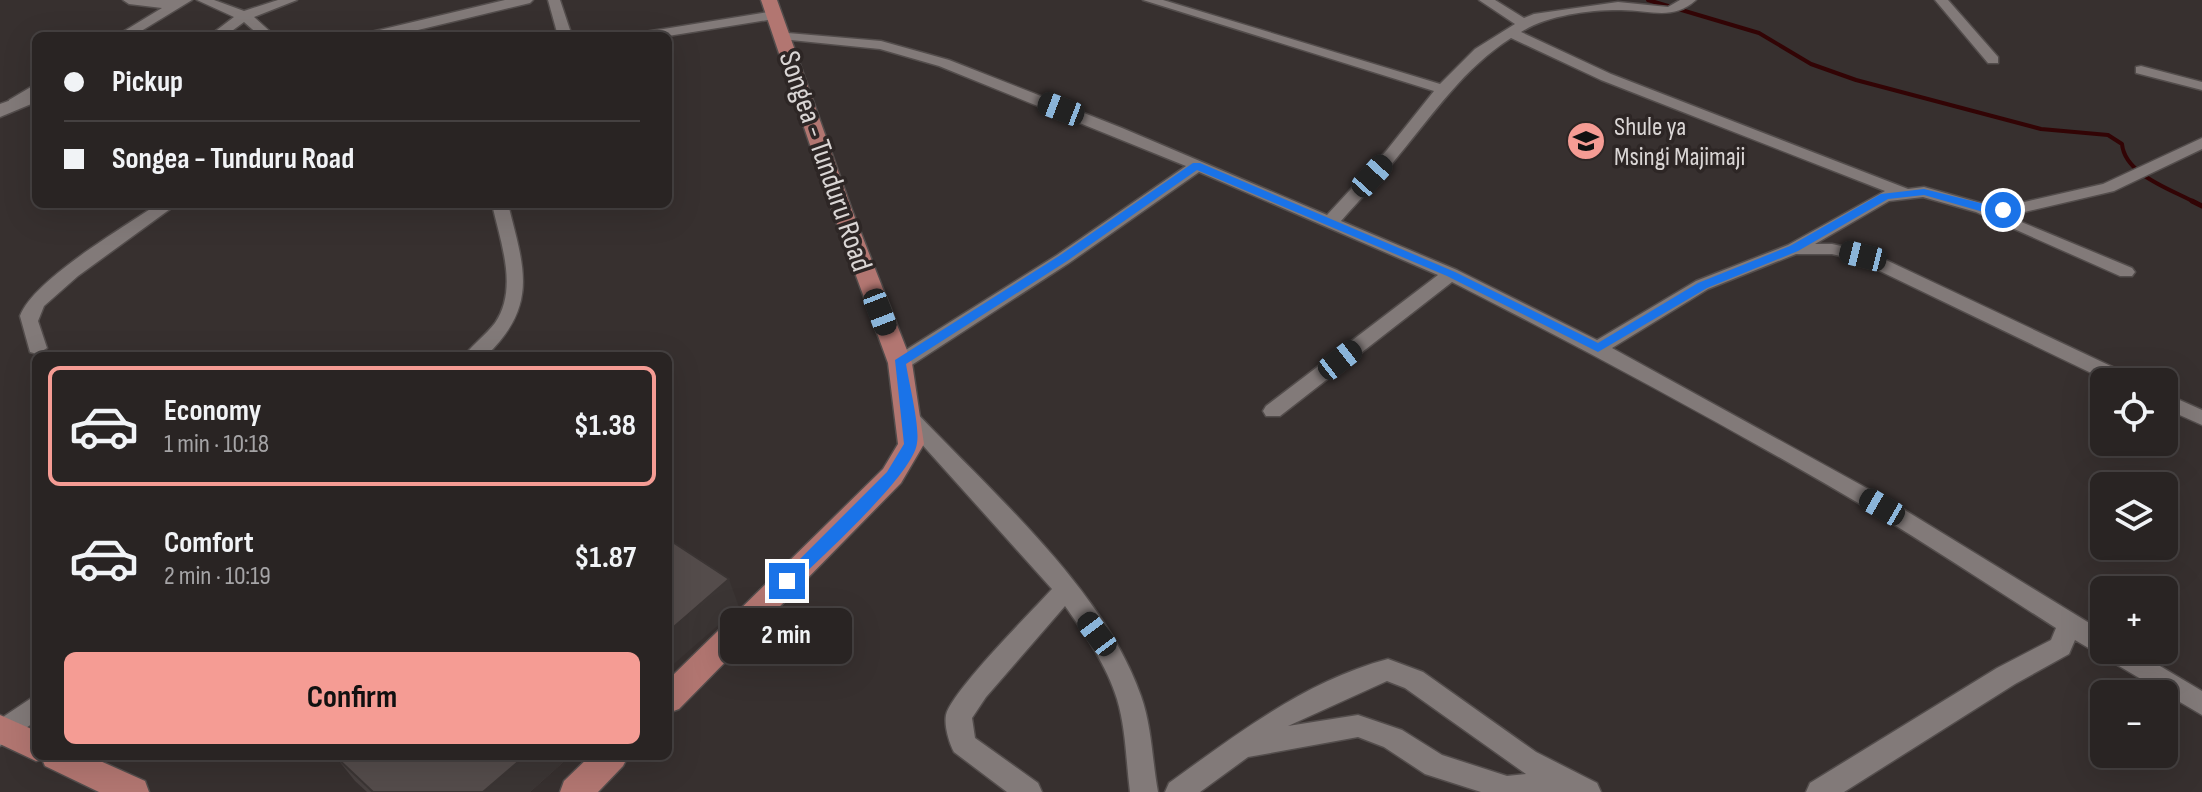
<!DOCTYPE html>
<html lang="en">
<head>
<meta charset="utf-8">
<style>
	:root { --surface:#292423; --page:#353030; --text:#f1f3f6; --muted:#a5a4a6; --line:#454141; --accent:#f59c94 }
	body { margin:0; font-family:"Sofia Sans Condensed",sans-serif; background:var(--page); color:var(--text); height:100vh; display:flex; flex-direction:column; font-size:30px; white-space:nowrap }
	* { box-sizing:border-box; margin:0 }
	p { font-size:26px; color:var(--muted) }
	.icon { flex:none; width:44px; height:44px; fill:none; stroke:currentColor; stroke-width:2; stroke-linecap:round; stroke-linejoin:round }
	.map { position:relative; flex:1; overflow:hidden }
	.panel { position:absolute; left:32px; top:352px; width:640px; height:408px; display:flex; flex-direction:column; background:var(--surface); border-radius:12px; box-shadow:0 8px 32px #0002,0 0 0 2px var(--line) }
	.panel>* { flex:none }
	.banner { position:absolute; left:32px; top:32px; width:640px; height:176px; border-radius:12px; box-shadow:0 8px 32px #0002,0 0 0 2px var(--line); display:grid; align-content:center; height:176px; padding:0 32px; background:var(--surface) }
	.buttons { position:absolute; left:2090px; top:368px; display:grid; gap:16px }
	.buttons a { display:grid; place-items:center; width:88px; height:88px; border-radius:12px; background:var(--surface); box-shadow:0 8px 32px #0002,0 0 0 2px var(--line); font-size:40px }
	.end { position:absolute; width:36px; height:36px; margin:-18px; border:10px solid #1a73e8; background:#fff; box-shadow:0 0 0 4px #fff }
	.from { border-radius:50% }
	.bubble { position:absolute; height:56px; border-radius:12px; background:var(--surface); box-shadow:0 8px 32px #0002,0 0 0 2px var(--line); font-size:26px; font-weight:700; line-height:56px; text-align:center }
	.car { position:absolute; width:24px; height:48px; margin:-24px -12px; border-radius:10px; box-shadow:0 0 6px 2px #0007; background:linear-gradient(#222 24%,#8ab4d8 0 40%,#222 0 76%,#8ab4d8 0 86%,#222 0) }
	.banner b { display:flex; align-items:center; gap:28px; height:76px; font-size:30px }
	.banner b+b { border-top:2px solid var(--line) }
	.banner i { width:20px; height:20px; background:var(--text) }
	ul { padding:14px 0 0; list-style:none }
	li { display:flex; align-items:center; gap:24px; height:120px; margin:0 16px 12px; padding:0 16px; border:4px solid transparent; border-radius:12px }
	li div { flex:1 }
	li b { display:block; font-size:30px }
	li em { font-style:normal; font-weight:700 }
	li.on { border-color:var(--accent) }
	li>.icon { width:72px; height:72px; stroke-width:1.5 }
	.button { display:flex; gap:16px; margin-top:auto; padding:16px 32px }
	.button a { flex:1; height:92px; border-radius:12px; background:var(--accent); color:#111; font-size:32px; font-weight:700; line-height:92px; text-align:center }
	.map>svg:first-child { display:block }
</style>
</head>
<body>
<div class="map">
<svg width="2202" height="792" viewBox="0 0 2202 792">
	<rect width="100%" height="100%" fill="#37302f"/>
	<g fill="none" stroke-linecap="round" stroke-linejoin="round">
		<!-- stream-far1 -->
		<path stroke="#320405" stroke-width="4" d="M1648,0L1759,33L1811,64L1856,80L2041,129L2108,135L2122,144C2125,175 2171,189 2196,203"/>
		<!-- stream -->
		<polyline stroke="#320405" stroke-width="5" points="2192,201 2202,206"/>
		<defs>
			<g id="minor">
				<polygon points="123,0 192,0 133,36 116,36 162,8 129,4"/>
				<polygon points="197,0 214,0 244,11 278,0 297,0 254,17 275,36 260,36 244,22 225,36 209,36 234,17"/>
				<polygon points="548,0 560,0 572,36 558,36"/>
				<path d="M1143,0H1163L1440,84L1475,49L1515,24L1479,0H1495L1524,18L1534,14L1618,2L1668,7L1680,0H1696C1672,22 1648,9 1618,10C1587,10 1546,16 1521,32L1611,74L1908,189L1924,187L1981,203L2016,204L2103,184L2202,138V149L2114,191L2016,214H2002L2132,268L2135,272L2132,276H2120L1976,212L1923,197L1889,201L1815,244H1832L1869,252L2134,377L2137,382H2110L1857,260L1832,254H1796L1708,289L1612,348L1890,501L2104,632V650H2133L2202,691V715L2075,640L2069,654L2015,684L1844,792H1806L1810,783L1997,668L2051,640L2056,628C1995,589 1934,549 1872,511C1735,430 1594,354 1452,282L1280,416H1266L1263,411L1266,406L1438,275L1199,172L1069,263L907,368H893L890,363L893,358L1057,255L1186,166L939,66L880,49L781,39L774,35L776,32L881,41L949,60L1122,128L1327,215L1387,150L1434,91ZM1511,38L1601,80L1885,191L1788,245L1696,281L1597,340L1457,270L1341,221C1360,199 1381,178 1399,155C1435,112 1464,68 1511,38Z"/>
				<polygon points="1935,0 1948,0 1998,57 1998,63 1988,63"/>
				<polygon points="775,11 780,12 780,18 668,36 638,36 645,32"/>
				<polygon points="2141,66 2202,82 2202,90 2136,73 2136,67"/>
				<polygon points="36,84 36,95 19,106 9,106 9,100"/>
				<path d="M158,204H177L78,276L44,306L38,321L47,348L37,354L30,352L20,316C33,280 124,227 158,204Z"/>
				<path d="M492,204H508C524,268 539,305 486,356H464C473,344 486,335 495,323C519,288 500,241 492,204Z"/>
				<polygon points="2164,393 2202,410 2202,425 2164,408"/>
				<path d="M908,409L915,411C991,492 1104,589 1141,696C1152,727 1152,760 1158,792H1130C1126,761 1126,729 1117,699C1107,666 1085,634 1065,606L986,697L972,718L975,738L1038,783L1042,792H1007L954,752C949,743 944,726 946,715C951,692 1032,611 1052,589L901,421L898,416L901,411Z"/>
				<path d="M1388,659L1423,672L1536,752L1597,783L1601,792H1481L1425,774L1384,747L1358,737L1248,757L1200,792H1165L1169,783C1237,734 1305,681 1388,659ZM1387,681L1405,688L1526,774L1507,776L1442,755L1402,730L1358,715L1288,726Z"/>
				<polygon points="36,695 36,721 0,746 0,719"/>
			</g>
			<g id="tertiary">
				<polygon points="505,0 533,0 530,3 393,36 365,36 367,33"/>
				<polygon points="36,91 36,102 0,117 0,104"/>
			</g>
			<g id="trunk">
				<polygon points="761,0 777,0 852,210 912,363 924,444 901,483 679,709 668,713 668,680 883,469 898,444 888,363 832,210"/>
				<polygon points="0,715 36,731 36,756 89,756 145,781 149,792 99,792 45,766 42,759 36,761 0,744"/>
				<polygon points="590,756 628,756 623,766 598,792 560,792 564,781"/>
			</g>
		</defs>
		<!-- minor casing -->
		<use href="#minor" stroke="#534d4c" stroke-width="3"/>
		<!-- tertiary casing -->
		<use href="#tertiary" stroke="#534d4c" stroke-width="3"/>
		<!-- trunk casing -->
		<use href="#trunk" stroke="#534d4c" stroke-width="3"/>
		<!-- minor -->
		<use href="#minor" fill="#827a79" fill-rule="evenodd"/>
		<!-- tertiary -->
		<use href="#tertiary" fill="#827a79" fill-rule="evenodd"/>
		<!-- trunk -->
		<use href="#trunk" fill="#b27671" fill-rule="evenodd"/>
	</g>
	<!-- wall -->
	<polygon fill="#484140" points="335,756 570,756 530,792 367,792 355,781"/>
	<!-- shaded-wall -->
	<g fill="#3b3534">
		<polygon points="729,579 739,607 668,669 668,632"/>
		<polygon points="525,756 570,756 530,792 483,792"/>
	</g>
	<!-- building -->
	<g fill="#544c4b" stroke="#3b3534" stroke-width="2">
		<polygon points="668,539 729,579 668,632"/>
		<polygon points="335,756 525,756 483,792 373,792"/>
	</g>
	<!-- route -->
	<path fill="#1a73e8" d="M1193,163H1200L1455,272L1598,343L1698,283L1790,246L1881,194L1924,189L2008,210L2003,213L1980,211L1924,195L1888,199L1798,251L1707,288L1598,352L1447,276L1197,170L1067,261L906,364C909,384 920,426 917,443C914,474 818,560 793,585H782V577L887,472L904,444L895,360L1059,256Z"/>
	<!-- icons -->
	<defs>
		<symbol id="school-disc" viewBox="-11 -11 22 22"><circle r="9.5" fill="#f59c94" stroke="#2d2625"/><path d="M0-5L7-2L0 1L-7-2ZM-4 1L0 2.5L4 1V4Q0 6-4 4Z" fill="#111"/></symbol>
	</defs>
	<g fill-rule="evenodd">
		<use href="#school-disc" x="1564" y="119" width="44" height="44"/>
	</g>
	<g text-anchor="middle" stroke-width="7" stroke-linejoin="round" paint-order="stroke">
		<!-- far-poi labels -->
		<g font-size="26" fill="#dad6d5" stroke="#2d2625" text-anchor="start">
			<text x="1614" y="135">Shule ya<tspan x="1614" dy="30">Msingi Majimaji</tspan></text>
		</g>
		<!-- street labels -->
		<g font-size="30" fill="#dad6d5" stroke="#2d2625">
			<text transform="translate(826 161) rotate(71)" y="10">Songea - Tunduru Road</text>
		</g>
	</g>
</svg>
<div class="buttons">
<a><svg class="icon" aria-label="locate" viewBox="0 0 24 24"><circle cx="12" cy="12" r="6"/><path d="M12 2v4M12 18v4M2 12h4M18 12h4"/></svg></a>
<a><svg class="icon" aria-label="layers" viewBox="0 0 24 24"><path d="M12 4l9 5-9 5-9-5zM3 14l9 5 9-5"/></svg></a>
<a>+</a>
<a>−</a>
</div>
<i class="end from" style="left:2003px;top:210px"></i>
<i class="end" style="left:787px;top:581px"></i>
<div class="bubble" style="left:720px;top:608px;width:132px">2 min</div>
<i class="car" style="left:1061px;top:109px;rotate:291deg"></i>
<i class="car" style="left:1372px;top:176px;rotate:42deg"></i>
<i class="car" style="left:1863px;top:256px;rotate:284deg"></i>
<i class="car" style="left:880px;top:312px;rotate:159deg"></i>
<i class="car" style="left:1340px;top:360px;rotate:52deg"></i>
<i class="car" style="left:1882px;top:507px;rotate:300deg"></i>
<i class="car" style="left:1097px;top:634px;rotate:323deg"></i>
<div class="banner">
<b><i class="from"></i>Pickup</b>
<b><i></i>Songea - Tunduru Road</b>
</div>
<section class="panel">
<ul>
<li class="on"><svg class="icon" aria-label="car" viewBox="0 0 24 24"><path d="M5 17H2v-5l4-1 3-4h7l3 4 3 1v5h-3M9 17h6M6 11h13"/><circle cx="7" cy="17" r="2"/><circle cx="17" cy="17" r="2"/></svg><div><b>Economy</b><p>1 min · 10:18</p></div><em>$1.38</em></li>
<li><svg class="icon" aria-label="car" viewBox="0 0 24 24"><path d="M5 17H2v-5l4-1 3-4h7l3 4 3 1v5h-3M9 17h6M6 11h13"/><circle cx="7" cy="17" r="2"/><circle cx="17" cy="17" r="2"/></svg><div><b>Comfort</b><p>2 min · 10:19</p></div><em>$1.87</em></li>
</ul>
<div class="button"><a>Confirm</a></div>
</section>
</div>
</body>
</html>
